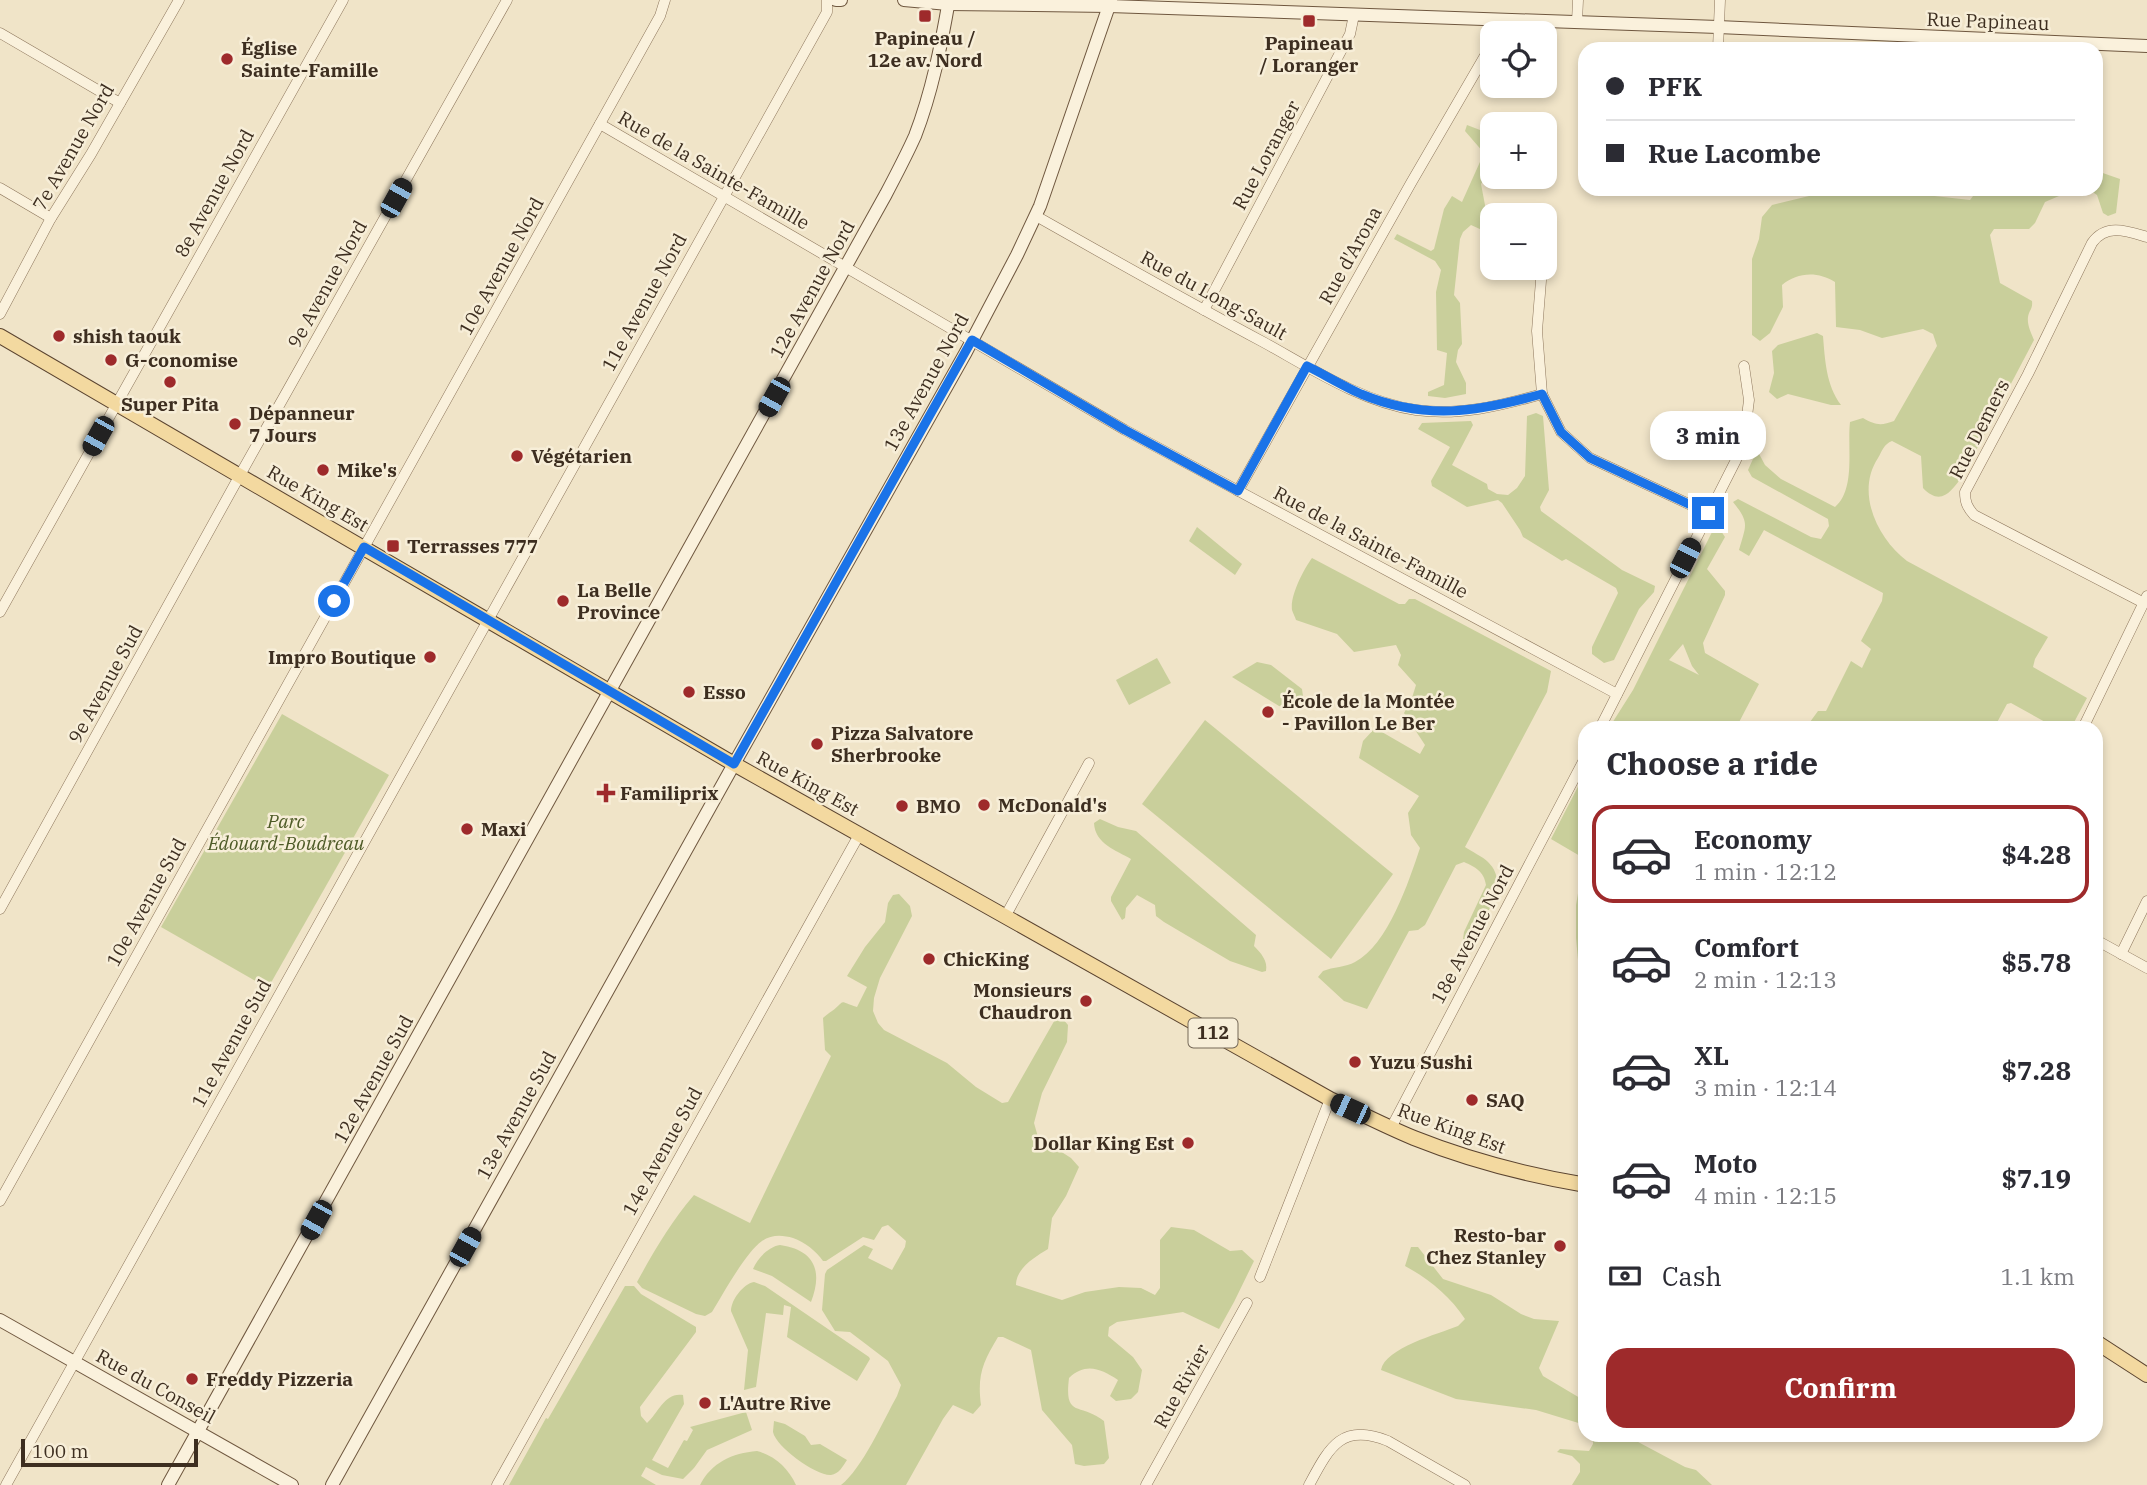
<!DOCTYPE html>
<html lang="en">
<head>
<meta charset="utf-8">
<style>
	:root { --surface:#fff; --page:#f2f2f3; --text:#2b2b33; --muted:#7c7c81; --line:#e1e1e2; --accent:#9e2a2b }
	body { margin:0; font-family:"IBM Plex Serif",serif; background:var(--page); color:var(--text); height:100vh; display:flex; flex-direction:column; font-size:26px; white-space:nowrap }
	* { box-sizing:border-box; margin:0 }
	p { font-size:23px; color:var(--muted) }
	.icon { flex:none; width:38px; height:38px; fill:none; stroke:currentColor; stroke-width:2; stroke-linecap:round; stroke-linejoin:round }
	.map { position:relative; flex:1; overflow:hidden }
	.panel { position:absolute; left:1578px; top:721px; width:525px; height:721px; display:flex; flex-direction:column; background:var(--surface); border-radius:21px; box-shadow:0 4px 10px #0003 }
	.panel>* { flex:none }
	.hud { position:absolute; left:1578px; top:42px; width:525px; height:154px; border-radius:21px; box-shadow:0 4px 10px #0003; display:grid; align-content:center; height:154px; padding:0 28px; background:var(--surface) }
	.fabs { position:absolute; left:1480px; top:21px; display:grid; gap:14px }
	.fabs a { display:grid; place-items:center; width:77px; height:77px; border-radius:14px; background:var(--surface); box-shadow:0 4px 10px #0003; font-size:35px }
	.scale { position:absolute; left:21px; bottom:18px; width:177px; box-sizing:border-box; padding-left:7px; border:4px solid #3d2e20; border-top:0; font-size:19px; line-height:24px; white-space:nowrap; color:#3d2e20; -webkit-text-stroke:5px #f7eed8; paint-order:stroke }
	.end { position:absolute; width:32px; height:32px; margin:-16px; border:9px solid #1a73e8; background:#fff; box-shadow:0 0 0 4px #fff }
	.from { border-radius:50% }
	.bubble { position:absolute; height:49px; border-radius:21px; background:var(--surface); box-shadow:0 4px 10px #0003; font-size:23px; font-weight:700; line-height:49px; text-align:center }
	.car { position:absolute; width:21px; height:42px; margin:-21px -10px; border-radius:9px; box-shadow:0 0 5px 2px #0007; background:linear-gradient(#222 24%,#8ab4d8 0 40%,#222 0 76%,#8ab4d8 0 86%,#222 0) }
	.hud b { display:flex; align-items:center; gap:24px; height:66px; font-size:26px }
	.hud b+b { border-top:2px solid var(--line) }
	.hud i { width:18px; height:18px; background:var(--text) }
	ul { padding:0; list-style:none }
	li { display:flex; align-items:center; gap:21px; height:98px; margin:0 14px 10px; padding:0 14px; border:4px solid transparent; border-radius:21px }
	li div { flex:1 }
	li b { display:block; font-size:26px }
	li em { font-style:normal; font-weight:700 }
	li.current { border-color:var(--accent) }
	li>.icon { width:63px; height:63px; stroke-width:1.5 }
	h2 { padding:0 28px; font-size:32px; line-height:84px }
	.pay { display:flex; align-items:center; gap:18px; height:77px; padding:0 28px; font-size:26px }
	.pay p { margin-inline-start:auto }
	.button { display:flex; gap:14px; margin-top:auto; padding:14px 28px }
	.button a { flex:1; height:80px; border-radius:21px; background:var(--accent); color:#fff; font-size:28px; font-weight:700; line-height:80px; text-align:center }
	.map>svg:first-child { display:block }
</style>
</head>
<body>
<div class="map">
<svg width="2147" height="1485" viewBox="0 0 2147 1485">
	<rect width="100%" height="100%" fill="#f0e4c8"/>
	<!-- green -->
	<g fill="#c9cf9b" fill-rule="evenodd">
		<polygon points="1467,125 1493,135 1493,176 1484,179 1481,184 1488,221 1493,225 1493,235 1471,225 1463,232 1460,239 1454,295 1460,303 1462,344 1458,350 1456,362 1466,383 1466,394 1445,398 1428,396 1428,392 1444,385 1447,353 1437,350 1436,292 1441,270 1435,261 1394,239 1397,234 1431,251 1434,249 1444,209 1452,196 1462,202 1484,153 1465,131"/>
		<polygon points="2097,171 2120,179 2116,213 2108,216 2103,213 2097,195 2088,189 2096,189"/>
		<path d="M1838,189H1872L1970,200L1973,196L1974,189H2064L2059,196L2045,202L2035,223L2029,229H1994L1990,235L2000,283L2032,301C2033,309 2029,310 2028,317C2027,325 2031,333 2034,340L1963,475C1952,491 1941,507 1923,488L1921,456L1892,441C1884,444 1882,451 1878,458C1855,493 1878,539 1907,561L2048,637L2035,659L2033,667L2087,698L2071,728H2056L2011,703L2007,704L1994,728H1816L1810,722L1818,711H1826L1851,661L1862,668L1871,649L1861,641L1882,601L1883,593L1764,530L1749,556L1739,550C1746,525 1750,523 1733,502L1738,499L1811,537L1821,539L1829,526L1828,519L1752,477L1748,470L1757,450L1765,465L1781,479L1835,507C1856,489 1847,447 1850,422L1863,418C1875,425 1881,426 1894,421L1937,346L1933,334L1923,329L1882,338L1860,330L1836,327L1835,282C1818,271 1797,272 1782,285L1783,307L1770,333L1760,341L1752,335V259L1759,239L1762,217L1772,205Z"/>
		<path d="M1817,333L1823,336C1825,360 1826,385 1841,405H1831L1788,394L1777,399L1769,392L1774,373L1772,351L1778,345Z"/>
		<polygon points="1536,413 1543,416 1549,490 1540,507 1541,511 1622,570 1655,586 1654,592 1639,609 1614,660 1604,663 1592,654 1592,647 1618,593 1616,588 1566,559 1562,561 1523,537 1520,530 1502,503 1498,500 1467,507 1432,486 1431,481 1450,447 1418,429 1422,423 1471,421 1473,425 1452,465 1487,484 1488,489 1497,494 1508,495 1517,488 1525,476 1527,416"/>
		<polygon points="1197,527 1242,564 1235,575 1189,541"/>
		<path d="M1713,530L1721,531L1725,537L1707,569L1725,591V595L1703,643L1705,653L1759,684L1736,728H1609L1633,690ZM1683,644L1692,666L1699,675L1669,660Z"/>
		<path d="M1312,558L1399,604H1405L1409,599H1415L1551,671L1547,692L1465,847C1472,852 1482,856 1488,862C1512,885 1482,920 1470,942L1463,939L1464,932L1486,885C1484,871 1475,867 1464,862L1456,865L1425,925L1418,930L1409,931L1367,1009L1344,1001L1318,977L1323,971C1333,967 1346,967 1355,962C1388,945 1409,881 1420,848L1411,835L1408,813L1419,796L1359,758L1363,741L1375,728L1420,754L1425,745L1404,713L1411,701L1416,685L1398,665L1401,655L1396,645L1354,652L1337,634L1296,620C1295,617 1293,613 1292,610C1290,595 1304,569 1312,558Z"/>
		<polygon points="1157,658 1171,683 1129,705 1116,680"/>
		<polygon points="1257,662 1271,665 1302,689 1303,696 1283,707 1279,706 1232,677"/>
		<polygon points="282,714 389,775 268,988 161,927"/>
		<polygon points="1205,720 1393,874 1331,959 1142,804"/>
		<polygon points="1585,773 1585,975 1578,960 1576,938 1576,905 1583,864 1580,856 1551,839"/>
		<path d="M1100,819L1118,827L1136,831L1256,935L1254,946C1261,953 1268,961 1266,971L1262,972L1230,961L1164,922L1156,916L1155,905L1137,895L1126,908L1125,918L1122,920L1111,901V897L1131,859C1116,850 1095,844 1094,823Z"/>
		<path d="M899,894L910,906L912,916L880,978L874,998L873,1011L878,1023L884,1030L947,1063L976,1087L1002,1103L1008,1102L1057,1016L1062,1018L1068,1025L1067,1042L1042,1093L1034,1123L1038,1137L1071,1158L1079,1167L1066,1196L1052,1218L1048,1249C1035,1257 1016,1268 1016,1285L1062,1300L1085,1292L1119,1287L1141,1288L1155,1295L1160,1288V1240L1171,1227L1194,1230L1230,1251L1242,1250L1254,1261L1234,1302L1219,1329L1183,1312L1117,1322L1109,1327L1108,1336L1133,1357L1142,1370L1138,1392L1131,1399L1116,1401L1110,1396L1118,1380C1101,1369 1086,1362 1069,1378C1064,1419 1080,1402 1104,1421L1109,1458L1104,1464L1084,1466L1075,1464L1072,1445L1042,1410L1031,1350L1003,1337H998C983,1362 977,1375 981,1405L973,1414L953,1405L943,1419L906,1485H841C862,1469 883,1421 897,1396L901,1385L888,1361L850,1332L835,1331L822,1310L825,1274L827,1270L864,1245L873,1249L868,1258L892,1270L905,1247L906,1241L888,1225L882,1227L874,1240L863,1237L826,1261H823C816,1251 805,1242 793,1238C783,1235 772,1234 762,1241C746,1252 723,1294 712,1312L705,1316L696,1314L642,1288L637,1282C654,1251 671,1222 694,1195L750,1223L831,1056L825,1050L823,1018C826,1015 829,1013 832,1011C847,1000 836,1000 857,1007L867,987L847,976L865,947L885,922L888,903L893,895Z"/>
		<path d="M780,1245C815,1250 823,1271 811,1302L772,1276L753,1269C758,1258 768,1247 780,1245Z"/>
		<path d="M1411,1247H1418L1443,1279L1491,1295L1521,1314L1534,1319L1559,1321L1539,1368L1543,1376L1585,1401V1425L1536,1410L1456,1399L1381,1370C1385,1348 1438,1334 1458,1326L1465,1319C1450,1296 1429,1279 1405,1266Z"/>
		<path d="M754,1282L765,1286L869,1357L870,1359L857,1381L787,1337L791,1307L784,1305L783,1315L766,1313L756,1387L744,1390L748,1350L731,1311C731,1300 743,1284 754,1282Z"/>
		<path d="M625,1286H634L641,1294L696,1327V1332L640,1407L641,1416L647,1423C659,1412 665,1392 683,1395L684,1404L652,1460L668,1468L684,1440L687,1441L693,1430L690,1427L746,1412L752,1430L707,1450L694,1468L683,1479L662,1475L646,1467L641,1476L656,1485H509L546,1418L548,1419Z"/>
		<path d="M774,1421L785,1424L805,1436L811,1445L820,1444L847,1460C843,1466 839,1474 831,1475C816,1476 776,1447 773,1432C773,1432 774,1421 774,1421Z"/>
		<polygon points="1593,1435 1625,1435 1685,1467 1696,1470 1712,1485 1572,1485 1580,1472 1580,1464 1572,1456 1557,1452 1560,1449 1589,1451 1593,1444"/>
		<path d="M757,1451C775,1456 788,1468 796,1485H700C711,1463 732,1453 757,1451Z"/>
	</g>
	<g fill="none" stroke-linecap="round" stroke-linejoin="round">
		<defs>
			<g id="street">
				<polyline points="1577,22 1578,0"/>
				<polyline points="0,33 120,103"/>
				<polyline points="1718,49 1720,0"/>
				<polyline points="600,124 1125,430 1617,694"/>
				<polyline points="0,188 51,218"/>
				<path d="M1036,216C1112,259 1188,302 1265,343C1312,369 1362,402 1416,410C1459,416 1500,406 1542,394"/>
				<polyline points="1542,268 1537,331 1542,394 1561,432 1590,458 1708,513"/>
				<polyline points="1204,310 1350,34 1354,15"/>
				<polyline points="0,314 51,218 91,154 179,0"/>
				<polyline points="1238,491 1411,183 1490,47 1493,36"/>
				<path d="M2144,603L1974,515C1967,507 1965,502 1965,492L2028,374L2092,243C2106,223 2127,231 2147,237"/>
				<polyline points="0,612 343,0"/>
				<polyline points="1600,728 1736,460 1745,432 1749,400 1744,366"/>
				<polyline points="2083,728 2147,596"/>
				<polyline points="0,909 240,475 507,0"/>
				<polyline points="1005,917 1089,763"/>
				<polyline points="2096,940 2147,968"/>
				<polyline points="2121,954 2147,901"/>
				<polyline points="1391,1128 1586,756"/>
				<polyline points="0,1201 660,16 665,0"/>
				<polyline points="1260,1277 1330,1099"/>
				<polyline points="6,1485 827,12 827,0"/>
				<polyline points="497,1485 859,835"/>
				<polyline points="1146,1485 1247,1303"/>
				<path d="M1309,1485C1329,1448 1341,1422 1388,1441L1465,1485"/>
			</g>
			<g id="secondary">
				<polyline points="836,0 841,0"/>
				<polyline points="904,0 948,4 1109,6 1718,27 2147,46"/>
				<polyline points="0,1320 292,1485"/>
				<path d="M168,1485L886,194C896,175 906,156 915,136C932,92 941,46 949,0"/>
				<polyline points="332,1485 734,764 966,352 1017,255 1040,206 1111,0"/>
			</g>
			<g id="primary">
				<path d="M0,336L734,764L1330,1099C1358,1112 1385,1126 1414,1138C1469,1160 1527,1175 1586,1185"/>
				<polyline points="2096,1342 2147,1375"/>
			</g>
		</defs>
		<!-- street casing -->
		<use href="#street" stroke="#8d765c" stroke-width="11"/>
		<!-- secondary casing -->
		<use href="#secondary" stroke="#6f573f" stroke-width="14"/>
		<!-- primary casing -->
		<use href="#primary" stroke="#5b4430" stroke-width="16"/>
		<!-- street -->
		<use href="#street" stroke="#faf1dc" stroke-width="10"/>
		<!-- secondary -->
		<use href="#secondary" stroke="#faf1dc" stroke-width="12"/>
		<!-- primary -->
		<use href="#primary" stroke="#f3d9a0" stroke-width="14"/>
	</g>
	<g fill="none" stroke-linecap="round" stroke-linejoin="round">
		<!-- route -->
		<path stroke="#1a73e8" stroke-width="9" d="M334,601L364,547L734,764L972,340L1125,430L1238,491L1307,366C1325,375 1343,386 1361,394C1426,421 1477,412 1542,394L1561,432L1590,458L1708,513"/>
	</g>
	<!-- markers -->
	<g fill="#9e2a2b" stroke="#f7eed8" stroke-width="2.5">
		<rect x="918" y="9" width="14" height="14" rx="3.5"/>
		<rect x="1302" y="14" width="14" height="14" rx="3.5"/>
		<circle cx="227" cy="59" r="7"/>
		<circle cx="59" cy="336" r="7"/>
		<circle cx="111" cy="360" r="7"/>
		<circle cx="170" cy="382" r="7"/>
		<circle cx="235" cy="424" r="7"/>
		<circle cx="517" cy="456" r="7"/>
		<circle cx="323" cy="470" r="7"/>
		<rect x="386" y="539" width="14" height="14" rx="3.5"/>
		<circle cx="563" cy="601" r="7"/>
		<circle cx="430" cy="657" r="7"/>
		<circle cx="689" cy="692" r="7"/>
		<circle cx="1268" cy="712" r="7"/>
		<circle cx="817" cy="744" r="7"/>
		<path d="M602.5 782.5h7v7h7v7h-7v7h-7v-7h-7v-7h7z"/>
		<circle cx="984" cy="805" r="7"/>
		<circle cx="902" cy="806" r="7"/>
		<circle cx="467" cy="829" r="7"/>
		<circle cx="929" cy="959" r="7"/>
		<circle cx="1086" cy="1001" r="7"/>
		<circle cx="1355" cy="1062" r="7"/>
		<circle cx="1472" cy="1100" r="7"/>
		<circle cx="1188" cy="1143" r="7"/>
		<circle cx="1560" cy="1246" r="7"/>
		<circle cx="192" cy="1379" r="7"/>
		<circle cx="705" cy="1403" r="7"/>
	</g>
	<g text-anchor="middle" stroke-width="5" stroke-linejoin="round" paint-order="stroke">
		<!-- shield labels -->
		<rect fill="#f7eed8" stroke="#756857" stroke-width="2" x="1188.5" y="1018.5" width="49" height="29" rx="5"/>
		<g font-size="18" font-weight="bold" fill="#3d2e20">
			<text x="1213" y="1039">112</text>
		</g>
		<!-- street labels -->
		<g font-size="19" fill="#3d2e20" stroke="#f7eed8">
			<text transform="translate(1988 21) rotate(2)" y="7">Rue Papineau</text>
			<text transform="translate(73 147) rotate(-60)" y="7">7e Avenue Nord</text>
			<text transform="translate(1266 155) rotate(-62)" y="7">Rue Loranger</text>
			<text transform="translate(714 170) rotate(30)" y="7">Rue de la Sainte-Famille</text>
			<text transform="translate(214 193) rotate(-61)" y="7">8e Avenue Nord</text>
			<text transform="translate(1350 255) rotate(-61)" y="7">Rue d'Arona</text>
			<text transform="translate(501 266) rotate(-61)" y="7">10e Avenue Nord</text>
			<text transform="translate(327 284) rotate(-61)" y="7">9e Avenue Nord</text>
			<text transform="translate(812 289) rotate(-61)" y="7">12e Avenue Nord</text>
			<text transform="translate(1214 295) rotate(29)" y="7">Rue du Long-Sault</text>
			<text transform="translate(644 302) rotate(-61)" y="7">11e Avenue Nord</text>
			<text transform="translate(926 382) rotate(-61)" y="7">13e Avenue Nord</text>
			<text transform="translate(1979 429) rotate(-63)" y="7">Rue Demers</text>
			<text transform="translate(318 498) rotate(30)" y="7">Rue King Est</text>
			<text transform="translate(1371 542) rotate(28)" y="7">Rue de la Sainte-Famille</text>
			<text transform="translate(105 684) rotate(-61)" y="7">9e Avenue Sud</text>
			<text transform="translate(808 783) rotate(29)" y="7">Rue King Est</text>
			<text transform="translate(146 902) rotate(-61)" y="7">10e Avenue Sud</text>
			<text transform="translate(1472 934) rotate(-62)" y="7">18e Avenue Nord</text>
			<text transform="translate(231 1043) rotate(-61)" y="7">11e Avenue Sud</text>
			<text transform="translate(373 1079) rotate(-61)" y="7">12e Avenue Sud</text>
			<text transform="translate(516 1115) rotate(-61)" y="7">13e Avenue Sud</text>
			<text transform="translate(1452 1128) rotate(20)" y="7">Rue King Est</text>
			<text transform="translate(662 1151) rotate(-61)" y="7">14e Avenue Sud</text>
			<text transform="translate(156 1386) rotate(29)" y="7">Rue du Conseil</text>
			<text transform="translate(1181 1386) rotate(-61)" y="7">Rue Rivier</text>
		</g>
		<!-- poi labels -->
		<g font-size="19" font-weight="bold" fill="#3d2e20" stroke="#f7eed8" text-anchor="start">
			<text x="925" y="45" text-anchor="middle">Papineau /<tspan x="925" dy="22">12e av. Nord</tspan></text>
			<text x="1309" y="50" text-anchor="middle">Papineau<tspan x="1309" dy="22">/ Loranger</tspan></text>
			<text x="241" y="55">Église<tspan x="241" dy="22">Sainte-Famille</tspan></text>
			<text x="73" y="343">shish taouk</text>
			<text x="125" y="367">G-conomise</text>
			<text x="170" y="411" text-anchor="middle">Super Pita</text>
			<text x="249" y="420">Dépanneur<tspan x="249" dy="22">7 Jours</tspan></text>
			<text x="531" y="463">Végétarien</text>
			<text x="337" y="477">Mike's</text>
			<text x="407" y="553">Terrasses 777</text>
			<text x="577" y="597">La Belle<tspan x="577" dy="22">Province</tspan></text>
			<text x="416" y="664" text-anchor="end">Impro Boutique</text>
			<text x="703" y="699">Esso</text>
			<text x="1282" y="708">École de la Montée<tspan x="1282" dy="22">- Pavillon Le Ber</tspan></text>
			<text x="831" y="740">Pizza Salvatore<tspan x="831" dy="22">Sherbrooke</tspan></text>
			<text x="620" y="800">Familiprix</text>
			<text x="998" y="812">McDonald's</text>
			<text x="916" y="813">BMO</text>
			<text x="481" y="836">Maxi</text>
			<text x="943" y="966">ChicKing</text>
			<text x="1072" y="997" text-anchor="end">Monsieurs<tspan x="1072" dy="22">Chaudron</tspan></text>
			<text x="1369" y="1069">Yuzu Sushi</text>
			<text x="1486" y="1107">SAQ</text>
			<text x="1174" y="1150" text-anchor="end">Dollar King Est</text>
			<text x="1546" y="1242" text-anchor="end">Resto-bar<tspan x="1546" dy="22">Chez Stanley</tspan></text>
			<text x="206" y="1386">Freddy Pizzeria</text>
			<text x="719" y="1410">L'Autre Rive</text>
		</g>
		<!-- park labels -->
		<g font-size="19" font-style="italic" fill="#4d5a26" stroke="#f7eed8">
			<text x="286" y="828">Parc<tspan x="286" dy="22">Édouard-Boudreau</tspan></text>
		</g>
	</g>
</svg>
<div class="fabs">
<a><svg class="icon" aria-label="locate" viewBox="0 0 24 24"><circle cx="12" cy="12" r="6"/><path d="M12 2v4M12 18v4M2 12h4M18 12h4"/></svg></a>
<a>+</a>
<a>−</a>
</div>
<div class="scale">100 m</div>
<i class="end from" style="left:334px;top:601px"></i>
<i class="end" style="left:1708px;top:513px"></i>
<div class="bubble" style="left:1650px;top:411px;width:116px">3 min</div>
<i class="car" style="left:396px;top:198px;rotate:29deg"></i>
<i class="car" style="left:774px;top:397px;rotate:209deg"></i>
<i class="car" style="left:98px;top:436px;rotate:209deg"></i>
<i class="car" style="left:1685px;top:558px;rotate:27deg"></i>
<i class="car" style="left:1350px;top:1109px;rotate:295deg"></i>
<i class="car" style="left:316px;top:1220px;rotate:209deg"></i>
<i class="car" style="left:465px;top:1247px;rotate:29deg"></i>
<div class="hud">
<b><i class="from"></i>PFK</b>
<b><i></i>Rue Lacombe</b>
</div>
<section class="panel">
<h2>Choose a ride</h2>
<ul>
<li class="current"><svg class="icon" aria-label="car" viewBox="0 0 24 24"><path d="M5 17H2v-5l4-1 3-4h7l3 4 3 1v5h-3M9 17h6M6 11h13"/><circle cx="7" cy="17" r="2"/><circle cx="17" cy="17" r="2"/></svg><div><b>Economy</b><p>1 min · 12:12</p></div><em>$4.28</em></li>
<li><svg class="icon" aria-label="car" viewBox="0 0 24 24"><path d="M5 17H2v-5l4-1 3-4h7l3 4 3 1v5h-3M9 17h6M6 11h13"/><circle cx="7" cy="17" r="2"/><circle cx="17" cy="17" r="2"/></svg><div><b>Comfort</b><p>2 min · 12:13</p></div><em>$5.78</em></li>
<li><svg class="icon" aria-label="car" viewBox="0 0 24 24"><path d="M5 17H2v-5l4-1 3-4h7l3 4 3 1v5h-3M9 17h6M6 11h13"/><circle cx="7" cy="17" r="2"/><circle cx="17" cy="17" r="2"/></svg><div><b>XL</b><p>3 min · 12:14</p></div><em>$7.28</em></li>
<li><svg class="icon" aria-label="car" viewBox="0 0 24 24"><path d="M5 17H2v-5l4-1 3-4h7l3 4 3 1v5h-3M9 17h6M6 11h13"/><circle cx="7" cy="17" r="2"/><circle cx="17" cy="17" r="2"/></svg><div><b>Moto</b><p>4 min · 12:15</p></div><em>$7.19</em></li>
</ul>
<div class="pay"><svg class="icon" aria-label="cash" viewBox="0 0 24 24"><path d="M3 7h18v10H3z"/><circle cx="12" cy="12" r="2"/></svg>Cash<p>1.1 km</p></div>
<div class="button"><a>Confirm</a></div>
</section>
</div>
</body>
</html>
